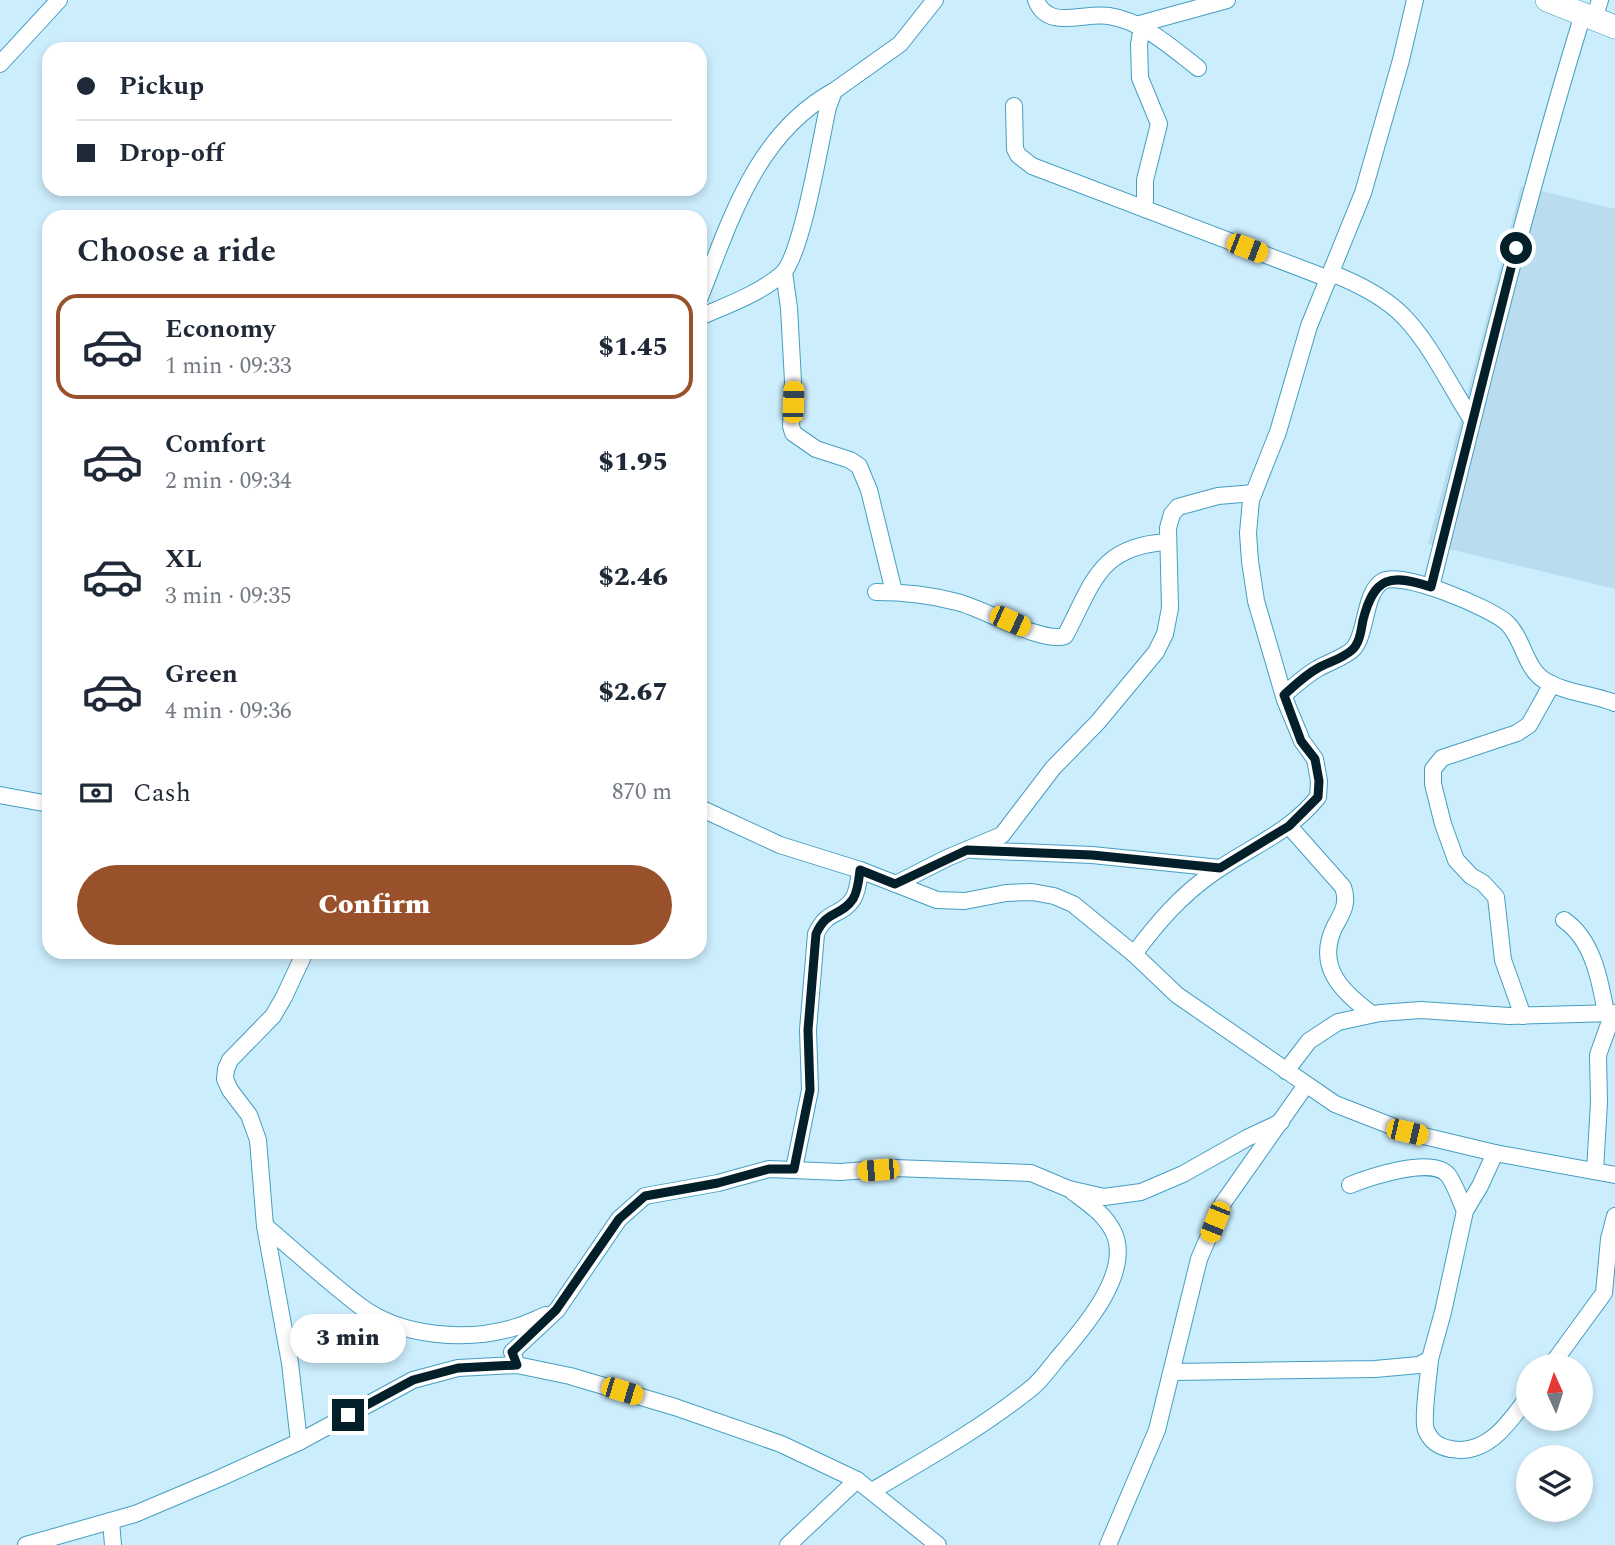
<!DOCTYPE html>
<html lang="en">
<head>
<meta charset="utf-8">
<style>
	:root { --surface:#fff; --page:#f6f6f7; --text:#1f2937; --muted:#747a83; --line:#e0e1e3; --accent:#98512a }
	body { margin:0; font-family:Spectral,serif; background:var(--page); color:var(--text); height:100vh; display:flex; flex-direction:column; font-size:26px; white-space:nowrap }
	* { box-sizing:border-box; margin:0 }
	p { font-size:23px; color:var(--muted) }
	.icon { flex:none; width:38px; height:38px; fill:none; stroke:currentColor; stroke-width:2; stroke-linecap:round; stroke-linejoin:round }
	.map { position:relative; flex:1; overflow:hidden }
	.details { position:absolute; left:42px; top:210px; width:665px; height:749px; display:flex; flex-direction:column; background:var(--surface); border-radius:21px; box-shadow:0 4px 10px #0003 }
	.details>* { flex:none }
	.hud { position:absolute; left:42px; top:42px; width:665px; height:154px; border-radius:21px; box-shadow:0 4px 10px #0003; display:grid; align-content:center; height:154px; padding:0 35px; background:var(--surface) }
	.needle { width:46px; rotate:357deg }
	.buttons { position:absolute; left:1516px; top:1354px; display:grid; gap:14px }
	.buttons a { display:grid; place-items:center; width:77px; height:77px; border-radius:50%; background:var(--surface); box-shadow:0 4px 10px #0003; font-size:35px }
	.end { position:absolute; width:32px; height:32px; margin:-16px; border:9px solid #031f2a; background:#fff; box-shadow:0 0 0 4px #fff }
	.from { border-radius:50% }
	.bubble { position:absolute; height:49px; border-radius:24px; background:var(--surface); box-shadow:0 4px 10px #0003; font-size:23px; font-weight:800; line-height:49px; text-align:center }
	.car { position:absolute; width:21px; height:42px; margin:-21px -10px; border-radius:9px; box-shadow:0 0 5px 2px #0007; background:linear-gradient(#f5c518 24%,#345 0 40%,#f5c518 0 76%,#345 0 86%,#f5c518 0) }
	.hud b { display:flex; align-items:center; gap:24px; height:66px; font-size:26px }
	.hud b+b { border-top:2px solid var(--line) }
	.hud i { width:18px; height:18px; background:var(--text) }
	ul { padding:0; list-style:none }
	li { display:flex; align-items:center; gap:21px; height:105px; margin:0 14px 10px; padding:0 21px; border:4px solid transparent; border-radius:21px }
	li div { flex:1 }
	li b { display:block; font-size:26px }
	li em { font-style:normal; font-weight:800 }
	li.current { border-color:var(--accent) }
	li>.icon { width:63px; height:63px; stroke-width:1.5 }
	h2 { padding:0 35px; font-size:32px; line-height:84px }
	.pay { display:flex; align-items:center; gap:18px; height:77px; padding:0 35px; font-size:26px }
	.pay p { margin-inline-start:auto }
	.primary-button { display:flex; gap:14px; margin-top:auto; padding:14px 35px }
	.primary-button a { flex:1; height:80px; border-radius:42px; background:var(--accent); color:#fff; font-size:28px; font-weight:800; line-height:80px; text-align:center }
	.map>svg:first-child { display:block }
</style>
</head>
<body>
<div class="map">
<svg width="1615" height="1545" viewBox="0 0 1615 1545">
	<rect width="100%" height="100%" fill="#ccedfc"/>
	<!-- built -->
	<polygon fill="#b9ddee" points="1521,186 1615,209 1615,589 1428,544"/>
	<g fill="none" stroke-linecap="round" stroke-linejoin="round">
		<defs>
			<g id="minor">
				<path d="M1036,0C1048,31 1083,12 1109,16C1143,21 1172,48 1198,68"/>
				<polyline points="1594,19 1600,0"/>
				<polyline points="1136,25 1227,0"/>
				<polyline points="1142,28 1139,44 1140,78 1159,124 1145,180 1145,209"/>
				<polyline points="0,64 59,0"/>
				<polyline points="1014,106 1015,149 1018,155 1032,166 1329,279"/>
				<polyline points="784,272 789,308 793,381 791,426 793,433 816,449 850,460 859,466 869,490 894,592"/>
				<path d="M1331,273C1354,282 1379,294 1398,311C1427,337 1450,386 1472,420"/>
				<path d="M700,297C731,219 756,134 834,91"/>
				<path d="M700,317C727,305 759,294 782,274C802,256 821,138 828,107L834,91L900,44L935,0"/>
				<path d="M1431,587C1479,395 1525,203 1583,14"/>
				<path d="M876,592C903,592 931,595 957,602C986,609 1039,643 1065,636C1093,584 1098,546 1167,542"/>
				<path d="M1284,695C1294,686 1305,676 1317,669C1328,662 1345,658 1354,648C1367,632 1364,592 1383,581C1403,571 1491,608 1507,623C1523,638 1525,668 1544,680C1565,693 1592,694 1615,703"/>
				<polyline points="0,795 49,804"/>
				<polyline points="700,808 780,845 860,870 937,900 965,901 1006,893 1032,892 1054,896 1073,904 1134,954 1177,995 1335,1104 1407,1132 1495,1153 1615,1175"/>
				<path d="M1289,826L1343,887C1349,904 1342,913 1334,928C1316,967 1342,992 1372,1014"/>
				<polyline points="972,850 1092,855 1220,868"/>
				<polyline points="896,884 947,858 1002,835 1053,768 1098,722 1156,652 1165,634 1170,608 1168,528 1172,514 1178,507 1218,496 1254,493"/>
				<path d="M1564,920C1593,940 1600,980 1606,1013"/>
				<path d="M1134,954C1157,923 1181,895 1213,873C1251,846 1288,834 1318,797L1319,781L1315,759L1302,741L1285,700L1256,601L1250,561L1248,533L1251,500L1278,432L1309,326L1363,193L1401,60L1415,0"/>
				<polyline points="1523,1016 1503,960 1496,897 1483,883 1471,876 1456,860 1443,824 1433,784 1433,769 1442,758 1517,733 1529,725 1552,684"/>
				<polyline points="1286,1071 1309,1041 1338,1022 1380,1013 1421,1010 1509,1016 1615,1013"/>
				<path d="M794,1169L810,1090L808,1030L816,934C827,909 841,917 853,899C858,891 859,879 860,870"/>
				<polyline points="1595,1171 1599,1102 1598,1055 1613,1013"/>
				<path d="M1350,1185C1370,1177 1432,1156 1448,1175C1455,1184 1460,1200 1465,1211"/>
				<path d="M265,1226C296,1252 327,1281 360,1306C401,1337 467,1342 516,1327C526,1324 536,1319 546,1315"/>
				<path d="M1430,1359C1429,1374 1422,1419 1426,1430C1431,1442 1439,1447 1451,1449C1487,1456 1509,1423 1528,1397"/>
				<polyline points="517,1365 512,1352 557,1310 619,1219 645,1196 718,1183 769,1169 840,1172 894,1168 1031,1173 1069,1189 1104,1197 1141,1192 1183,1174 1247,1138 1281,1122"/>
				<polyline points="1550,1367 1604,1293 1609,1239 1615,1216"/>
				<polyline points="1173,1372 1375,1369 1419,1365 1430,1359 1443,1312 1465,1211 1480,1186 1495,1153"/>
				<polyline points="299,1442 290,1363 265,1226 258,1140 249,1115 230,1090 225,1079 226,1069 230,1060 273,1016 284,997 305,952"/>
				<path d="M872,1491C926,1459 980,1429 1029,1390C1040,1382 1049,1369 1057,1359C1082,1330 1132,1274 1114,1233C1105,1214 1089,1204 1073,1192"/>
				<polyline points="111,1521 113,1545"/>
				<polyline points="26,1545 135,1514 220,1478 299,1442 413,1380 458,1368 517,1365 570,1376 675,1407 781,1444 857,1480 938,1545"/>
				<polyline points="788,1545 857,1480"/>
				<polyline points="1108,1545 1157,1430 1199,1259 1223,1203 1306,1085"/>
			</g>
			<polyline id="secondary" points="1547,0 1615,27"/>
		</defs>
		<!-- minor casing -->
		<use href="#minor" stroke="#459ec2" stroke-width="18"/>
		<!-- secondary casing -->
		<use href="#secondary" stroke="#459ec2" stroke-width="24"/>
		<!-- minor -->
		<use href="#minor" stroke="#fff" stroke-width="16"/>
		<!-- secondary -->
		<use href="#secondary" stroke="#fff" stroke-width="23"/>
	</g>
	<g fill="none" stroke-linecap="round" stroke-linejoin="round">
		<!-- route -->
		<path stroke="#031f2a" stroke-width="9" d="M348,1415L413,1380L458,1368L517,1365L512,1352L556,1310L619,1219L645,1196L718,1183L769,1169H794L810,1090L808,1030L816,934C827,909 841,917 853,899C858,891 859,879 860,870L895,884L967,850L1092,855L1220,868L1289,826L1318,797L1319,781L1315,759L1301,741L1284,695C1294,686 1305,675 1318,668C1329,662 1342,659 1352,650C1360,643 1361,630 1363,620C1374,577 1390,573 1431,587L1516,248"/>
	</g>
</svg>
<div class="buttons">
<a><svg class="needle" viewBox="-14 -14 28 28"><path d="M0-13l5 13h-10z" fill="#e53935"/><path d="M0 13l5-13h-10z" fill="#747a83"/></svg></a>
<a><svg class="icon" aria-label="layers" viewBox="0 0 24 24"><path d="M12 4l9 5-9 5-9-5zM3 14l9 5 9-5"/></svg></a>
</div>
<i class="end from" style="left:1516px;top:248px"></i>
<i class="end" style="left:348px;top:1415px"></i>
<div class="bubble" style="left:290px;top:1314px;width:116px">3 min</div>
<i class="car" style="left:1247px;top:248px;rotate:111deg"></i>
<i class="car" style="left:793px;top:402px;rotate:2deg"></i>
<i class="car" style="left:1010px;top:621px;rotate:114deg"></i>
<i class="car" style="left:1407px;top:1132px;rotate:103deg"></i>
<i class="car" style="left:878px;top:1170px;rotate:265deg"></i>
<i class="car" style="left:1215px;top:1222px;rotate:202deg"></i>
<i class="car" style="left:622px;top:1391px;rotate:107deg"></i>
<div class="hud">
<b><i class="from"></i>Pickup</b>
<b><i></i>Drop-off</b>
</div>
<section class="details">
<h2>Choose a ride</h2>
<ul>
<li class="current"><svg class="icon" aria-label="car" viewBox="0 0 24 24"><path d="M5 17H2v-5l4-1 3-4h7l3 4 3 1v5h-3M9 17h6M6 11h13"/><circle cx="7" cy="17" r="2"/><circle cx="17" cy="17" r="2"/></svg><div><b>Economy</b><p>1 min · 09:33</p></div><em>$1.45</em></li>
<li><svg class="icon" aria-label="car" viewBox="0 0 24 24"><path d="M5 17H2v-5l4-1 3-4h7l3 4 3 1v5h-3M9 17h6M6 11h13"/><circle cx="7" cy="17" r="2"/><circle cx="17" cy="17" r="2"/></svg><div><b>Comfort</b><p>2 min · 09:34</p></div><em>$1.95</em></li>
<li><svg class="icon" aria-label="car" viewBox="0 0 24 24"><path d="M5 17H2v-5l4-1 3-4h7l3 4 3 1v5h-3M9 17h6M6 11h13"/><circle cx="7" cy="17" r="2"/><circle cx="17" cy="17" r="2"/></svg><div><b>XL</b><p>3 min · 09:35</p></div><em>$2.46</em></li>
<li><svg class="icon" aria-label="car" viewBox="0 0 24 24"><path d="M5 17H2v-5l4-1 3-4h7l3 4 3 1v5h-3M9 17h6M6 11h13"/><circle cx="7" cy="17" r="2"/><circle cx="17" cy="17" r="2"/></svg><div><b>Green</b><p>4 min · 09:36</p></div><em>$2.67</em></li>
</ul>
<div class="pay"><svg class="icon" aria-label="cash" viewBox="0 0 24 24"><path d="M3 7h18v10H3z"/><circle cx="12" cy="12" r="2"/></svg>Cash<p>870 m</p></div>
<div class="primary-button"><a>Confirm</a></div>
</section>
</div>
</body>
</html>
